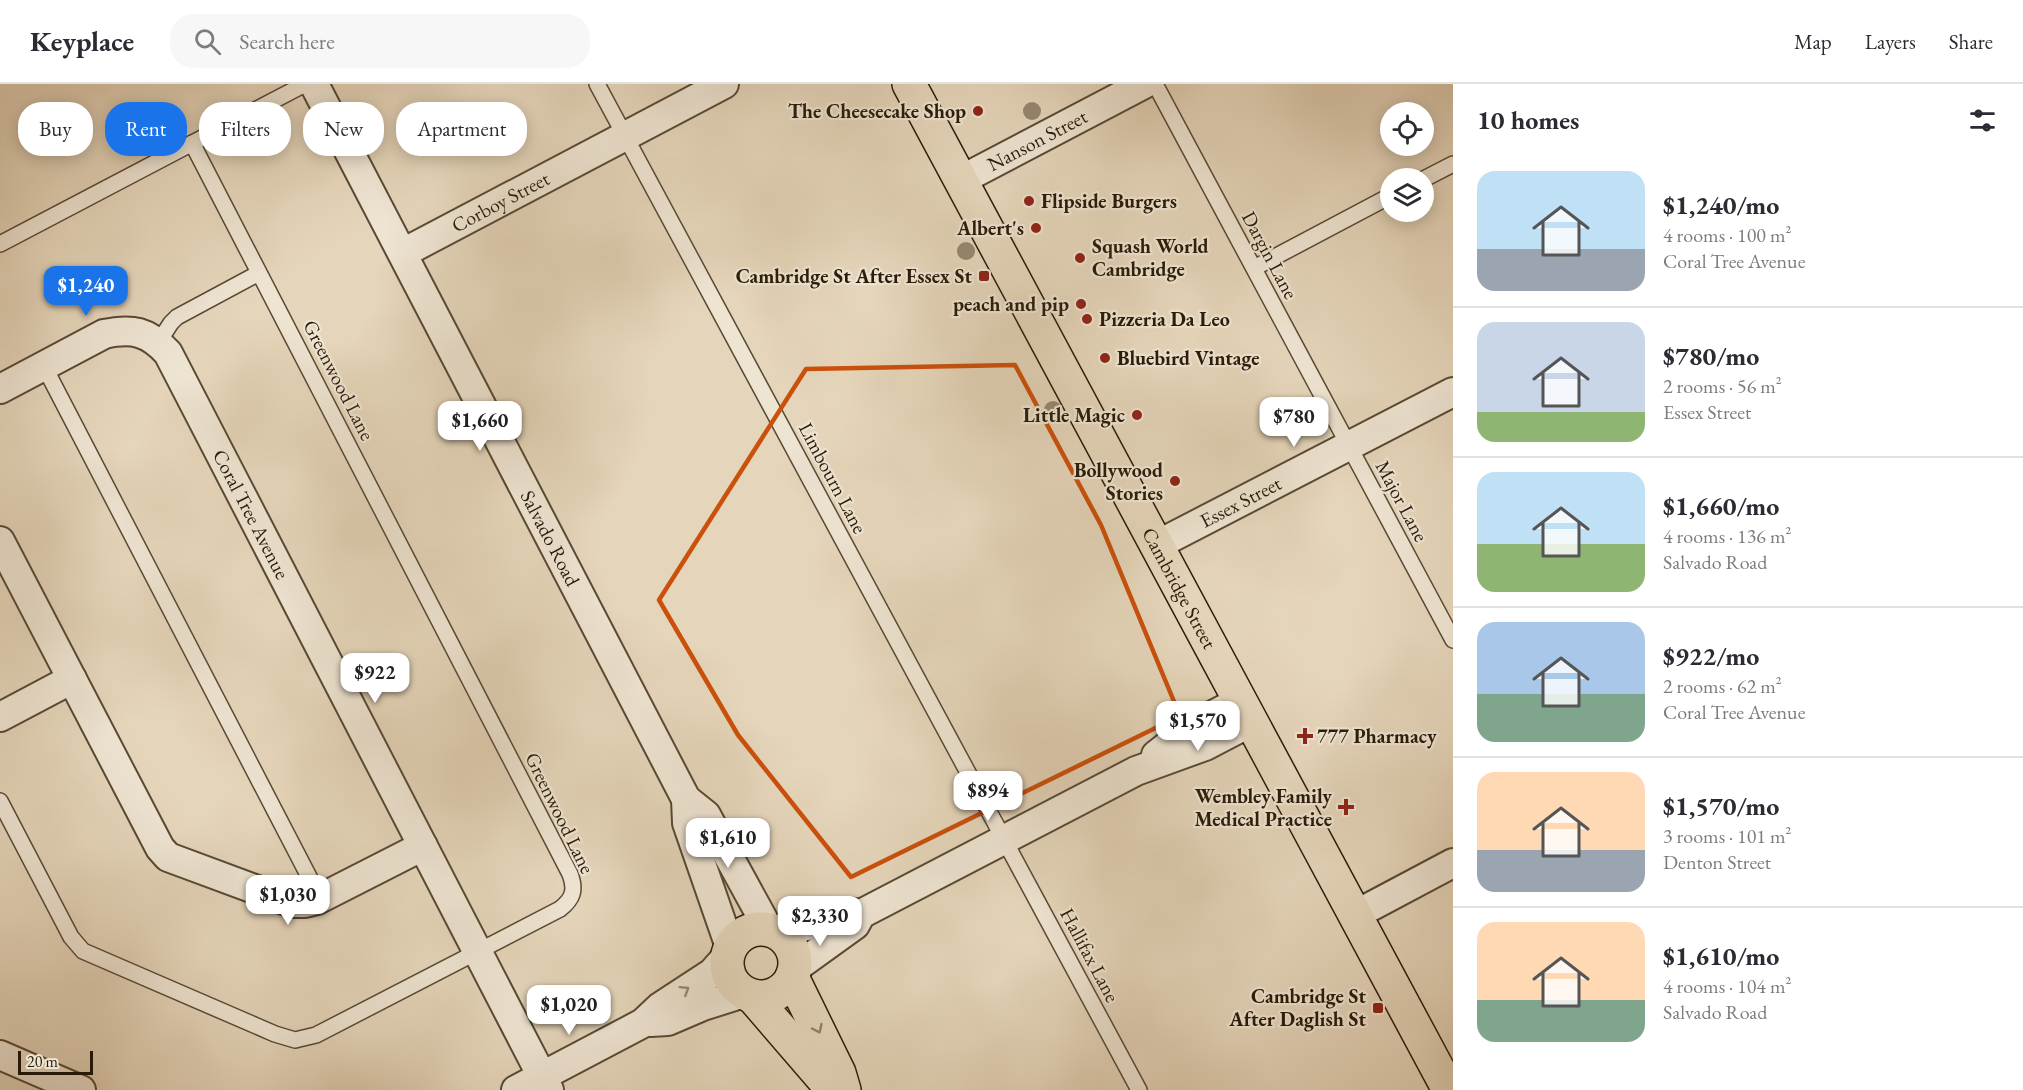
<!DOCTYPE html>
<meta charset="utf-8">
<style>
:root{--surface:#fff;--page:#f7f7f7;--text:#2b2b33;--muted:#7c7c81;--line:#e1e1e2;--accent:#1a73e8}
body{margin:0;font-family:"EB Garamond",serif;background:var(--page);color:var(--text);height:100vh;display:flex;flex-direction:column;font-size:22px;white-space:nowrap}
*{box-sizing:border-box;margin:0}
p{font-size:20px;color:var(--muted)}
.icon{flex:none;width:33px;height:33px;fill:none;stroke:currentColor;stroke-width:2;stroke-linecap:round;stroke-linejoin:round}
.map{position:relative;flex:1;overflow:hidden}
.panel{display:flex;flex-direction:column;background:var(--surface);width:570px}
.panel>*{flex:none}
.banner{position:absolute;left:18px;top:18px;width:570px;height:54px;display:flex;gap:12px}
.fabs{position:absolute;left:1380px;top:18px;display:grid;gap:12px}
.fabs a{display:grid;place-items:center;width:54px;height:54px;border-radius:50%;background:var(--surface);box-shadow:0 3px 15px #0003;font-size:30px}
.scale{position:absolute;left:18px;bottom:15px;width:75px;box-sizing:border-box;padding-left:6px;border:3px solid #291b08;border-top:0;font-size:16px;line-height:21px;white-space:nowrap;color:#291b08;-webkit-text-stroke:4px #eee4d2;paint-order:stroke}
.price{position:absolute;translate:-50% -51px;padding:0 14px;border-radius:12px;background:#fff;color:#222;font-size:20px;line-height:39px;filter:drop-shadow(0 2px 3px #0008)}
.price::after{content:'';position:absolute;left:50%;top:36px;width:18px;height:14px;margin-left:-9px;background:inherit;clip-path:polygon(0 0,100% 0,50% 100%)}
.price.current{background:var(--accent);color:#fff}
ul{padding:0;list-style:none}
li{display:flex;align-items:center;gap:18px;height:150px;padding:0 24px}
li+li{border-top:2px solid var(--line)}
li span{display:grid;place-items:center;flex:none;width:168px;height:120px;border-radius:18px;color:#555}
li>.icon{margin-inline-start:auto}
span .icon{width:72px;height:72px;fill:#fffc;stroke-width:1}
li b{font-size:26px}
h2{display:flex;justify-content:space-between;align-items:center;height:72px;padding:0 24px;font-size:26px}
.chip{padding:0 21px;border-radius:24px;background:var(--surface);box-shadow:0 3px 15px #0003;font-size:21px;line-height:54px}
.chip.current{background:var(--accent);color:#fff}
header{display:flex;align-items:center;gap:36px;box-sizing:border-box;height:84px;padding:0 30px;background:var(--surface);border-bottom:2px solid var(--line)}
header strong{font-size:28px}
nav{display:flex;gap:33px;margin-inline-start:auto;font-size:21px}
.search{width:420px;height:54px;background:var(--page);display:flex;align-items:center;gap:15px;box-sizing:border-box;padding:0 21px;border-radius:24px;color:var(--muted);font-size:22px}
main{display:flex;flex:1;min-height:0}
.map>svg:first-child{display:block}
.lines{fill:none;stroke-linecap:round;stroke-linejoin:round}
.service-casing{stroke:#584a34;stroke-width:18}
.minor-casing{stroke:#584a34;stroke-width:32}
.primary-casing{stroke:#291b08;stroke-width:36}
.service{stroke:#eee4d2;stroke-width:15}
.minor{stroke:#eee4d2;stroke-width:28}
.primary{stroke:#e5d5ba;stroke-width:33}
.tree{fill:#978870}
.oneway{stroke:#958a77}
.oneway2{stroke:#90816a}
.marked{fill:none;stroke:#cb500b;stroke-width:4.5;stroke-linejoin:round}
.poi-dot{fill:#8f2418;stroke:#eee4d2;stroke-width:2}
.labels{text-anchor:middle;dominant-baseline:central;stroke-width:4.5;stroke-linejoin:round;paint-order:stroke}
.poi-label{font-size:20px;font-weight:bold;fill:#291b08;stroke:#eee4d2;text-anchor:end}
.street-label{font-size:20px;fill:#291b08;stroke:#eee4d2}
</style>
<header>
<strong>Keyplace</strong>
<div class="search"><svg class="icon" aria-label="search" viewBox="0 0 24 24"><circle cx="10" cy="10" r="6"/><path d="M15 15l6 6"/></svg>Search here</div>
<nav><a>Map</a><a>Layers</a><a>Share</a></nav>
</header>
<main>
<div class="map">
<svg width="1453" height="1006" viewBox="0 0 1453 1006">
<rect width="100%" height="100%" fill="#e5d5ba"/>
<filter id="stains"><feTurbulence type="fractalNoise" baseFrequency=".00333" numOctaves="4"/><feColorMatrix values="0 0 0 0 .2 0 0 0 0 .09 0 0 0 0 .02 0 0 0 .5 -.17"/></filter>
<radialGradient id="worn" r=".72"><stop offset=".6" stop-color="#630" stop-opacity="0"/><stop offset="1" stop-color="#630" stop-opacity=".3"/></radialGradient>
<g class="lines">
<g class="service-casing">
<path id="service" d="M597,0L1139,1006
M1155,0L1453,556
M1424,95L1453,80
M0,160L305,0
M1254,184L1390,112
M158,259L171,239L177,233L259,189
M44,282L320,814
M0,717L71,853L83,867L275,950L295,956L316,951L560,825C573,815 576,806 570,790L192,59"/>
</g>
<g class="minor-casing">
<g id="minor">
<path id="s1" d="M314,0L686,715L706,731L769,846"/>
<path id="s2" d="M961,96L1144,0"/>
<path id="s3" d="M403,169L724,0"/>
<path id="s4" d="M0,305L104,250C132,244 148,247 168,269L549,1006"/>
<path d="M0,457L160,764L168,773L292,819H305L317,816L423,762"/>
<path id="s5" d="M1157,461L1453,308"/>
<path d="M0,633L72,595"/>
<path d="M1156,671L1194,641L1240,617"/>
<path d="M686,715L687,739L730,863"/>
<path d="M1355,831L1453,779"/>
<path d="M776,849L811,841L848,828L861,830"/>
<path d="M794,885L855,841L861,830L1136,687L1205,662L1251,638"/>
<path d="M651,938L668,937L703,922L744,909"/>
<path d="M0,971L81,1006"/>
<path d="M516,1006L643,939L660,923L712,889L727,872"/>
</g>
</g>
<g class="primary-casing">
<g id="primary">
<path id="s6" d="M909,0L1449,1006"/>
<circle cx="761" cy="879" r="34"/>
<path d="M792,893L839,989L844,1006"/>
<path d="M752,912L833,1006"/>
</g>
</g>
<use href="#service" class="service"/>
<use href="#minor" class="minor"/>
<use href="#primary" class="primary"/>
</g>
<g class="tree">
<circle cx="1032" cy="27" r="9"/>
<circle cx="966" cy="167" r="9"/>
<circle cx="1053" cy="326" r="9"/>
</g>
<defs><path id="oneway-chevron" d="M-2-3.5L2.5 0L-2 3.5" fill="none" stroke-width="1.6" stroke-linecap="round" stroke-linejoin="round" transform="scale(1.5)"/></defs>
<use class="oneway" href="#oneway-chevron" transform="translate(685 906) rotate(-32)"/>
<use class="oneway2" href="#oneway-chevron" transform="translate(818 945) rotate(65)"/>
<path class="marked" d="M1015,281L1101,441L1180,632L851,793L738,651L659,516L806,285Z"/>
<g class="poi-dot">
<circle cx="978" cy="27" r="6"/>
<circle cx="1029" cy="117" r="6"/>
<circle cx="1036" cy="144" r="6"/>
<circle cx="1080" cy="174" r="6"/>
<rect x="978" y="186" width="12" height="12" rx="3"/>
<circle cx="1081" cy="220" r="6"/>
<circle cx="1087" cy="235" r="6"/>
<circle cx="1105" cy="274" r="6"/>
<circle cx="1137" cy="331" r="6"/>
<circle cx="1175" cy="397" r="6"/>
<path d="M1302 643h6v6h6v6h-6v6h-6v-6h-6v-6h6z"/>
<path d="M1343 714h6v6h6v6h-6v6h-6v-6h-6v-6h6z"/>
<rect x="1372" y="918" width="12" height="12" rx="3"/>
</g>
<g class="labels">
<g class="poi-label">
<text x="966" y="27">The Cheesecake Shop</text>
<text x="1041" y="117" text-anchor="start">Flipside Burgers</text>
<text x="1024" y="144">Albert's</text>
<text x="1092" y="162" text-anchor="start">Squash World<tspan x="1092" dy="23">Cambridge</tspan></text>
<text x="972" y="192">Cambridge St After Essex St</text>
<text x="1069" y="220">peach and pip</text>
<text x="1099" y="235" text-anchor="start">Pizzeria Da Leo</text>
<text x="1117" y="274" text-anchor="start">Bluebird Vintage</text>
<text x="1125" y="331">Little Magic</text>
<text x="1163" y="386">Bollywood<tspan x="1163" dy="23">Stories</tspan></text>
<text x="1317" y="652" text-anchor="start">777 Pharmacy</text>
<text x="1332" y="712">Wembley Family<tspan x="1332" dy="23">Medical Practice</tspan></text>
<text x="1366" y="912">Cambridge St<tspan x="1366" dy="23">After Daglish St</tspan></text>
</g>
<g class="street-label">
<text stroke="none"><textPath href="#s2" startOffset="86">Nanson Street</textPath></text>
<text stroke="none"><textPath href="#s3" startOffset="110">Corboy Street</textPath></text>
<text transform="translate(1270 171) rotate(62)">Dargin Lane</text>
<text transform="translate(339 296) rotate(63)">Greenwood Lane</text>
<text transform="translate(833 394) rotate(62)">Limbourn Lane</text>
<text transform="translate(1402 417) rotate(62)">Major Lane</text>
<text stroke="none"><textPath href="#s5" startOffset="94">Essex Street</textPath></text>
<text stroke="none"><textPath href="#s4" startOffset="370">Coral Tree Avenue</textPath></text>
<text stroke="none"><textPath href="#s1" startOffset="512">Salvado Road</textPath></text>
<text stroke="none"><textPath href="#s6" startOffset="572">Cambridge Street</textPath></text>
<text transform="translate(560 729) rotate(64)">Greenwood Lane</text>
<text transform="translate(1090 871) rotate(62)">Hallifax Lane</text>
</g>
</g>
<rect width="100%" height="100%" filter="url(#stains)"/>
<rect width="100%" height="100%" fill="url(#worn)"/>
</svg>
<div class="fabs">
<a><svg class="icon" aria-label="locate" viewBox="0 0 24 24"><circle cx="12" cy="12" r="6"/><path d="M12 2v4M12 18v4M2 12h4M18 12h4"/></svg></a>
<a><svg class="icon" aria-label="layers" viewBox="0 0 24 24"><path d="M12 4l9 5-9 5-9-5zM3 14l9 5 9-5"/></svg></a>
</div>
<div class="scale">20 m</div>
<b class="price current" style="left:86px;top:233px">$1,240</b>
<b class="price" style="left:1294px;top:364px">$780</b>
<b class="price" style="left:480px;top:368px">$1,660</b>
<b class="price" style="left:375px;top:620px">$922</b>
<b class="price" style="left:1198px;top:668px">$1,570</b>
<b class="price" style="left:988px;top:738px">$894</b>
<b class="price" style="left:728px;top:785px">$1,610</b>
<b class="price" style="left:288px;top:842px">$1,030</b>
<b class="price" style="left:820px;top:863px">$2,330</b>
<b class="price" style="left:569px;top:952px">$1,020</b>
<div class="banner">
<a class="chip">Buy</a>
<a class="chip current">Rent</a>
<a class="chip">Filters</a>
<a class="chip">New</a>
<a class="chip">Apartment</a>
</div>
</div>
<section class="panel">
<h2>10 homes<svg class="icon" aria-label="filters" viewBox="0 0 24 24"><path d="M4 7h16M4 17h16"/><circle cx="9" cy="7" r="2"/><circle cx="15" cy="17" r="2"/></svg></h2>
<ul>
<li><span style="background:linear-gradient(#bfe0f5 65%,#9aa5b1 0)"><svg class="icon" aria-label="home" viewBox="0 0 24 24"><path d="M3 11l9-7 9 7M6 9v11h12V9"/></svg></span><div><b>$1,240/mo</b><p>4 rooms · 100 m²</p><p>Coral Tree Avenue</p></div></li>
<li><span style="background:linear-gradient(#c9d6e8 75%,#8fb573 0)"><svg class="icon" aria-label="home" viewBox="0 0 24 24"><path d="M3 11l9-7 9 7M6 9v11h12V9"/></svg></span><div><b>$780/mo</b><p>2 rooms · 56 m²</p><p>Essex Street</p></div></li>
<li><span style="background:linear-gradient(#bfe0f5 60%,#8fb573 0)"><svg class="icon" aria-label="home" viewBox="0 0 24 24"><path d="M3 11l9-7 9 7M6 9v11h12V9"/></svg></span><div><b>$1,660/mo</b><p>4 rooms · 136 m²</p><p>Salvado Road</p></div></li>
<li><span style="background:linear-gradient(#a9c7e8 60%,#7fa58c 0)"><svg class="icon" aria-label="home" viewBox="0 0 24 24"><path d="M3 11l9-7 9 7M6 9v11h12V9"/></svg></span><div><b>$922/mo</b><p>2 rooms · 62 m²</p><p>Coral Tree Avenue</p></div></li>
<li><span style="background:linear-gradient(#ffd9b3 65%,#9aa5b1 0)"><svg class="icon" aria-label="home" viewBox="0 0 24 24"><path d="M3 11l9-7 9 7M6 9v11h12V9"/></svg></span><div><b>$1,570/mo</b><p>3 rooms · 101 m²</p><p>Denton Street</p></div></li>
<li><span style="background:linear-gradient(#ffd9b3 65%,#7fa58c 0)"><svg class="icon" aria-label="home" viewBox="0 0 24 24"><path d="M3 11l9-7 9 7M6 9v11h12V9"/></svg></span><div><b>$1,610/mo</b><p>4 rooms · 104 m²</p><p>Salvado Road</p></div></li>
</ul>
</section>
</main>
